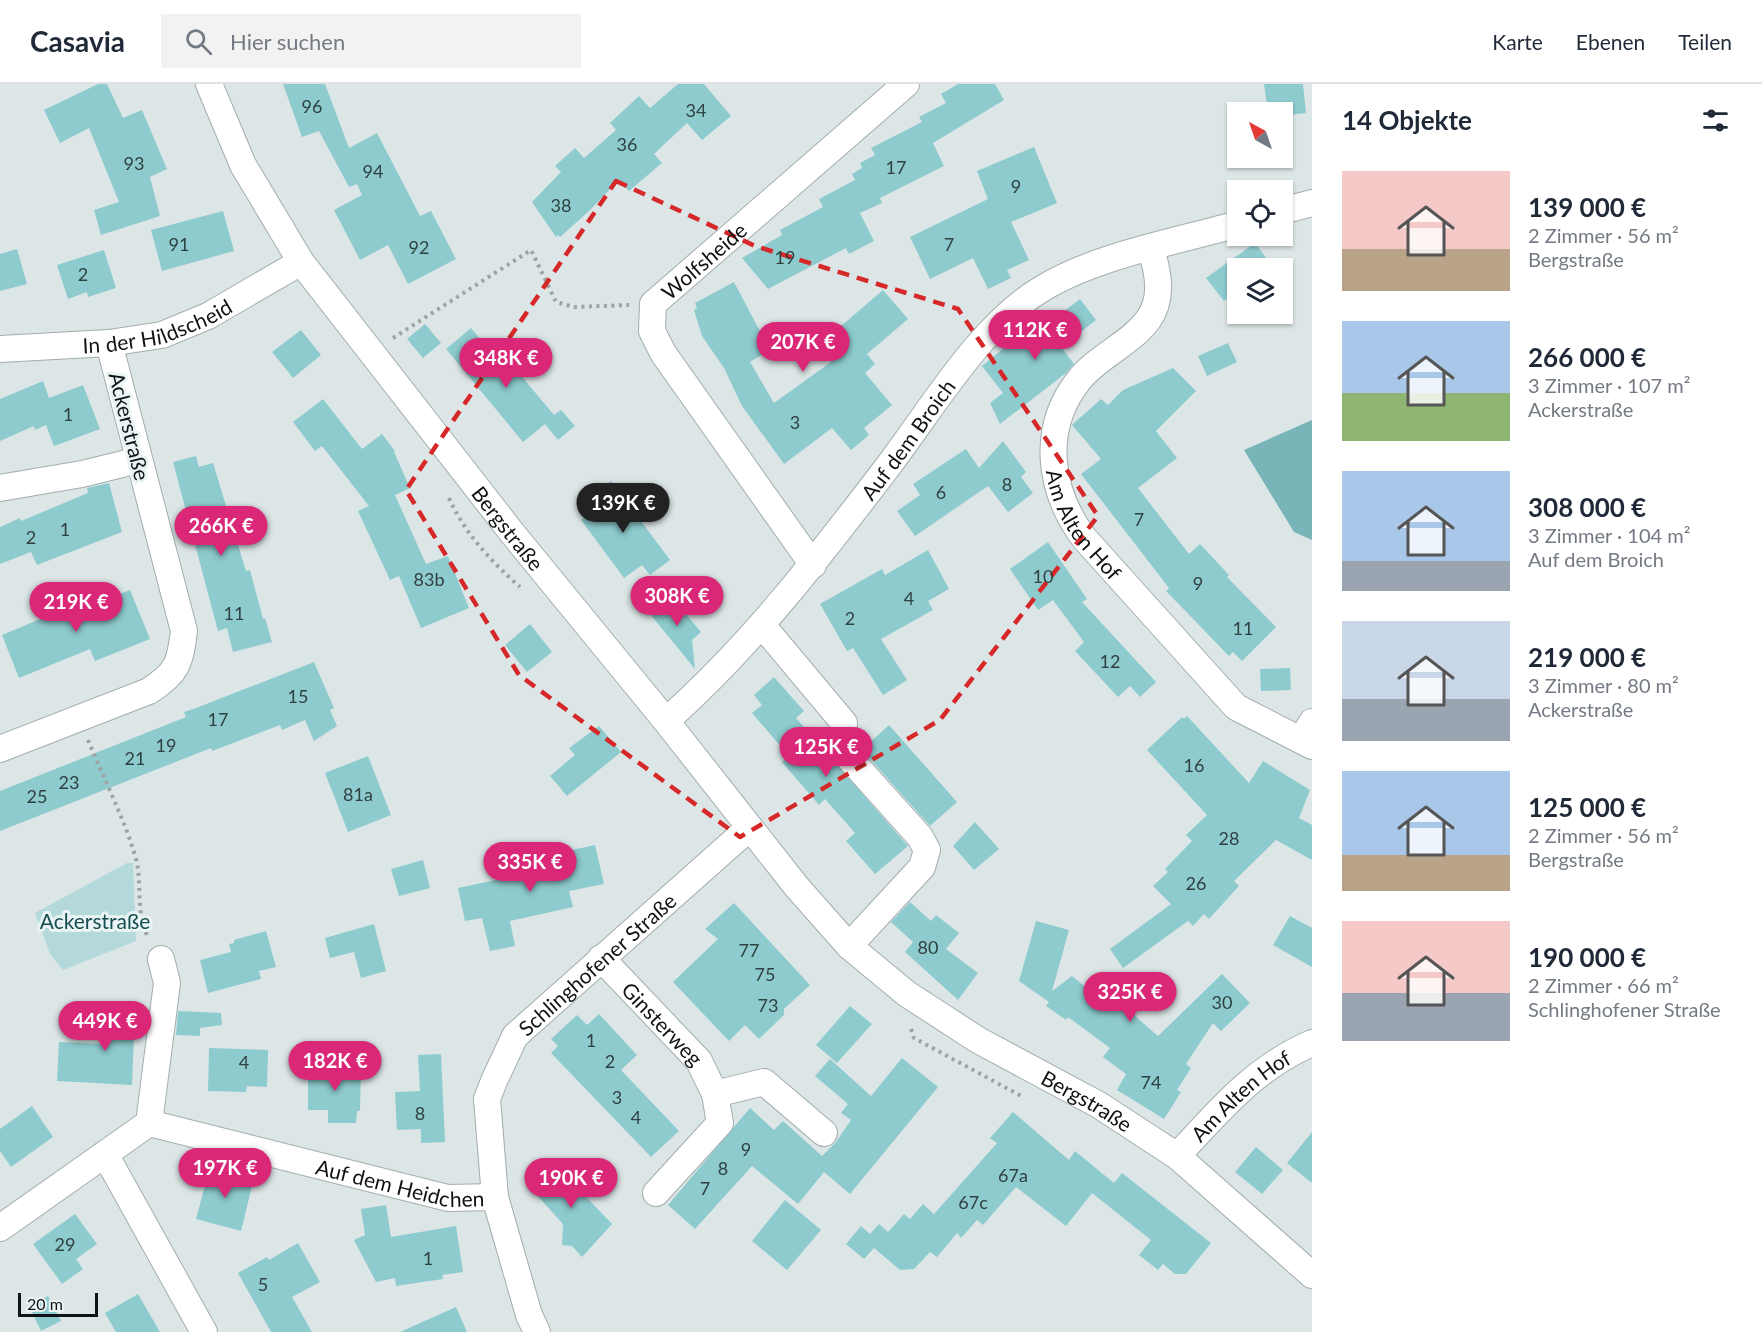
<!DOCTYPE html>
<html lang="de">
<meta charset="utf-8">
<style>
:root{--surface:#fff;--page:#f2f2f3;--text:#1f2937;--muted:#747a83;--line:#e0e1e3;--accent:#db2777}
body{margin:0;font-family:Lato,sans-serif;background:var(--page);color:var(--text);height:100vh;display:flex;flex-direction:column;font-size:22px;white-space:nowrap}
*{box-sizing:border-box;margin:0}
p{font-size:20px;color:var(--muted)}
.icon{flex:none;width:33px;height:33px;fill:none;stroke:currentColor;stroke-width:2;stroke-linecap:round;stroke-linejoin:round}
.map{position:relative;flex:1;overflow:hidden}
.panel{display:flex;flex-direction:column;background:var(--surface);width:450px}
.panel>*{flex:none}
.needle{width:39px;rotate:320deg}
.buttons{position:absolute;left:1227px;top:18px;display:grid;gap:12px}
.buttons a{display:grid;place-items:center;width:66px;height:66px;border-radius:0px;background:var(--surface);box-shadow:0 2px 4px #0004;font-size:30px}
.scale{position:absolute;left:18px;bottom:15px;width:80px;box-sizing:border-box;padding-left:6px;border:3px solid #101313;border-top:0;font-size:16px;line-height:21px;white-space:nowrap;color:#101313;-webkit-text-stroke:4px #eaf4f4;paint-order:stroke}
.price{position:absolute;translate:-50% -51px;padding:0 14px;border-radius:21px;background:var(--accent);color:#fff;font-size:20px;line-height:39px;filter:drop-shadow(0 2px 3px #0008)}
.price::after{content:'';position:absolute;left:50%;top:36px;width:18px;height:14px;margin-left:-9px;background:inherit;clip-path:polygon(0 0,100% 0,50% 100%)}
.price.active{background:#222;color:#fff}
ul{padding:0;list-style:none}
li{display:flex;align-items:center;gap:18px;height:150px;padding:0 30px}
li span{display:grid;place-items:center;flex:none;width:168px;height:120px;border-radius:0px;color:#555}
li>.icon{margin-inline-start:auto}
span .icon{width:72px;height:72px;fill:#fffc;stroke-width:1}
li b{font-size:26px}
h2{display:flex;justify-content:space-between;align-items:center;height:72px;padding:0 30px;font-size:26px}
header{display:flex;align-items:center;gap:36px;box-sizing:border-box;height:84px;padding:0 30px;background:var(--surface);border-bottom:2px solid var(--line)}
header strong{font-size:28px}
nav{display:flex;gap:33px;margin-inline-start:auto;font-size:21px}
.search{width:420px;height:54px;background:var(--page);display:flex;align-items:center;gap:15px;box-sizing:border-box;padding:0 21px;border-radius:0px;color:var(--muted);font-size:22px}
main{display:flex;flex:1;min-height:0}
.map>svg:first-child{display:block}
.green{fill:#b3d9db}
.forest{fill:#78b5b8}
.building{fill:#8ecbce}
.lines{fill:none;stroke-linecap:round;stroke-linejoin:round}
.minor-casing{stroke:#a3adad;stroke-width:28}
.path{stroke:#9ca3a3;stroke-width:4;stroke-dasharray:3 4.5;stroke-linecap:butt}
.minor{stroke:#fff;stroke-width:26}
.marked{fill:none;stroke:#d62828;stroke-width:4.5;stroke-dasharray:12 8;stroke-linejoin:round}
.labels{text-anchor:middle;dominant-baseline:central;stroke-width:6;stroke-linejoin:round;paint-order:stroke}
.number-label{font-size:18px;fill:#304142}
.street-label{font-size:21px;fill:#101313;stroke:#eaf4f4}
.park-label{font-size:21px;fill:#164d50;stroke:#eaf4f4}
</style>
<header>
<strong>Casavia</strong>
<div class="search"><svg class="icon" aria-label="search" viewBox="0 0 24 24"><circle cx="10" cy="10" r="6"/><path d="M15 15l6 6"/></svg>Hier suchen</div>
<nav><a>Karte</a><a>Ebenen</a><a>Teilen</a></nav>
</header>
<main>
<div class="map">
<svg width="1312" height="1248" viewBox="0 0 1312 1248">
<rect width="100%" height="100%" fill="#dde6e7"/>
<path class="green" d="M127,779H133L136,857L63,886L50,870L35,829Z"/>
<path class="forest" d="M1312,336V456L1294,448L1244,366Z"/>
<path class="building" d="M98,0H107L123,34L142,26L167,85L150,93L160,132L101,151L94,126L119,118L89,44L60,59L44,26Z
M283,0H325L349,64L377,49L420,132L431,127L456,175L408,200L388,161L360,176L334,126L362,111L357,100L349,103L319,47L302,53Z
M678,0H704L731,32L702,56L687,39L654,70L662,79L629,107L619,96L588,128L560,153L558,151L556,153L532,118L561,88L555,82L575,64L584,74L616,46L610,39L639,12L650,24Z
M958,0H995L1004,16L933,59L944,82L880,114L882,119L860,129L874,157L849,170L846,164L768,205L742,174L782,151L780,146L823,123L819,115L855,96L852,90L862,84L860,79L875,71L871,64L922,38L919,33L946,19L941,10Z
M1264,0H1303L1306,29L1282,32V28H1268Z
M1034,63L1057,119L1011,138L1029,176L1007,186L1011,194L988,205L973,174L930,195L910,153L988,115L977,87Z
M223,127L234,167L162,187L151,146Z
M1255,159L1274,184H1238V207L1224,217L1206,194Z
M17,165L27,200L0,207V170Z
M104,166L116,204L88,213L87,208L68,215L57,181Z
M734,198L770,266L750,278L774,319L831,278L818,262L883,206L908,235L867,270L875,280L865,289L892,321L864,344L869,351L851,366L832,344L784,380L742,322L724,284L702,252L694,226L697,224L695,219Z
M1080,215L1096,236L1061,263L1074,280L1066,289L1000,340L990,319L1003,309L982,282L1010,259L1015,265Z
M425,240L441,259L423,274L407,255Z
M471,244L492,269L498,264L554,331L561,326L575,342L558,356L545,340L523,358L446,265Z
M301,246L321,271L293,294L272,268Z
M1228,259L1237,278L1207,292L1198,272Z
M1173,284L1196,307L1156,347L1177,374L1138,404L1189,470L1200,460L1229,491L1227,493L1276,543L1242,577L1233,568L1229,572L1166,507L1169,504L1081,390L1101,375L1072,341L1101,315L1108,321L1123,306Z
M43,297L49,314L83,301L100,345L54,362L46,341L35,346L34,342L0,357V315Z
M323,315L362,365L382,350L395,367L394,368L410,404L395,411L426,480L448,472L469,524L421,544L399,492L390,496L358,427L369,422L322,362L315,367L293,338Z
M1003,357L1026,388L1021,393L1033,409L1008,428L988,402L915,452L897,427L920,411L913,400L966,365L979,384Z
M196,372L199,383L213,379L246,487L250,486L263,535L265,534L272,558L233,568L227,544L218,547L173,378Z
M611,397L670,476L650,491L642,481L624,494L581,436L598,422L591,412Z
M109,399L122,448L37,481L31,468L0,480V443L20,434L21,437L88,409L87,404Z
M1048,458L1087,515L1082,518L1156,598L1140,613L1130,602L1118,613L1075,567L1084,558L1053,516L1038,526L1010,485Z
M928,466L949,505L928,517L933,526L881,555L907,596L883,611L853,564L847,567L820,520L882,485L885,491Z
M130,506L150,555L95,577L90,565L19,594L2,551L50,531L46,521L69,511L75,527Z
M671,512L701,548L692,556L695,585L650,530Z
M530,540L552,568L527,588L505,561Z
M314,578L334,624L330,626L337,642L314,657L305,636L282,646L280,641L212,667L211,664L0,747V707L186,633L184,628L196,624Z
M1290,584L1291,606L1261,607L1260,585Z
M774,593L804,627L796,634L908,762L875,790L846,757L855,749L825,715L819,721L782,678L789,672L752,629L762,621L754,611Z
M1187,632L1249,699L1263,677L1310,706L1299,734L1312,741V776L1276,756L1234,797L1239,802L1209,835L1204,830L1193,842L1188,837L1123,884L1110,865L1171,820L1153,802L1168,788L1165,785L1192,757L1186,751L1207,731L1147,666L1182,633L1184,635Z
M889,641L957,718L930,742L862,666Z
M599,642L621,668L567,712L550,692L575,671L569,664Z
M368,672L391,731L348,748L325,689Z
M975,738L999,765L974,786L953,762Z
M595,761L604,800L569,807L573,823L510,837L515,862L490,867L482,834L465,837L458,804L529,789L526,776Z
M423,776L430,804L399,812L391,785Z
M910,818L931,837L936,831L959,849L946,865L978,889L958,916L905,868L913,858L891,838Z
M734,819L810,901L784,925V931L759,955L745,941L729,957L673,898L718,855L705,845Z
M1290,832L1312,844V883L1273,861Z
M1036,837L1069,846L1052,907L1072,892L1088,905L1095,896L1134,924L1135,932L1158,952L1222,890L1250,919L1221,947L1213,939L1186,980L1191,984L1177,1006L1181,1008L1164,1035L1117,1006L1126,990L1103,973L1110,964L1068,933L1066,936L1046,922L1049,918L1019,897Z
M374,840L386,887L361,894L354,868L330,874L325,854Z
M266,847L276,883L259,887L261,895L208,909L200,876L231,868L229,860L234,859V856Z
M850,922L872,940L837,979L816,961Z
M144,924L148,926L145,951L134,952L132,1001L57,997L59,958L103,960V954H111L107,928Z
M178,927L221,929L222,941L200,944V952L176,951Z
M599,930L637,971L621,986L679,1047L651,1073L551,969L558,962L551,955L577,931L587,941Z
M209,964L268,966L267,1003L247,1002L246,1008L208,1007Z
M441,970L445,1058L421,1059V1045L397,1046L395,1008L420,1007L418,971Z
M902,974L938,1003L850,1110L824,1088L798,1120L752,1082L695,1145L668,1121L750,1024L774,1046L783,1037L822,1072L836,1058L851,1036L841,1029L848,1020L815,992L830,975L871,1012Z
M308,982L361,984L360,1027H357L356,1039H328V1026H308Z
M32,1022L53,1053L11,1083L0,1067V1045Z
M1013,1028L1069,1076L1075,1067L1114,1099L1122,1089L1211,1159L1186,1190H1175L1163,1180L1158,1186L1139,1171L1151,1156L1092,1109L1066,1142L1016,1103L983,1141L977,1136L961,1154L957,1149L937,1173L930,1168L914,1185L900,1186L874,1164L864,1175L846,1160L861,1142L870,1150L879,1140L888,1148L904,1130L910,1135L923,1120L934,1130L997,1059L990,1054Z
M1312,1048V1099L1287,1079Z
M1256,1063L1283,1086L1262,1110L1235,1088Z
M551,1076L612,1140L582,1173L572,1162L562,1161L563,1140L534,1108L541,1102L533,1093Z
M210,1083L254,1094L241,1147L196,1135Z
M785,1116L821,1146L787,1186L752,1157Z
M386,1121L391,1153L456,1142L463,1188L442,1191L443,1195L396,1202L395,1194L376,1198L354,1156L365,1151L361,1125Z
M75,1130L97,1160L76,1175L83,1185L62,1200L33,1160Z
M298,1159L320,1198L292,1213L312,1248H271L238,1189L267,1173L269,1176Z
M138,1210L160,1248H116L105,1229Z
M48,1212L61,1237L41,1247L29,1222Z
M456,1223L467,1248H400Z"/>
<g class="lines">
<g class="minor-casing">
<g id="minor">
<path id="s1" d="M209,0L243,81L301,178L513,450L666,637L796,802L849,862L907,910L978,956L1099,1021L1177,1072L1312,1191"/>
<path d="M1282,127L1312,119"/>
<path id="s2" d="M1151,165C1158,188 1164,214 1148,236C1130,260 1097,273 1079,296C1040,345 1049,407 1084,454L1236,623L1312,662"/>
<path id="s3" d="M0,265L109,259L162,251L208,232L301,178"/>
<path d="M0,404L82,390L139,376"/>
<path id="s4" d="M813,481L663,269L652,247L653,220L906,0"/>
<path d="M762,541L844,639L842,666L920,753L927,766L922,783L849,862"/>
<path id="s5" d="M666,637C753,560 822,469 892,377C934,321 980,243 1040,206C1094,172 1175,158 1238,140"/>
<path d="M1301,656L1312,638"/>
<path d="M0,665L149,607C177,589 180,580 184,547L109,259"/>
<path id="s6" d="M601,874L699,977L715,1010L720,1039L656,1109"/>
<path d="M715,1010L764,998L824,1049"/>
<path d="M149,1039L167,899L161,875"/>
<path d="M105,1070L204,1248"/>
<path id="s7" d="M1177,1072C1219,1027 1254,984 1312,959"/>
<path id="s8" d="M0,1144L149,1039L448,1114L495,1113"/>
<path id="s9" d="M537,1248L529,1231L495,1113L487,1015L494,997L515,952L749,744"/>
</g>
</g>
<path class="path" d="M393,254L531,166L556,218L574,223L629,221
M449,414C465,450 491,477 520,503
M88,656C103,693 122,730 134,768C144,797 134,826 148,853
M911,945L914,954L1023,1013"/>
<use href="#minor" class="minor"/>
</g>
<path class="marked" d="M616,97L755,162L958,225L1098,432L940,636L740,753L519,591L406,406Z"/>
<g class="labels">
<g class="number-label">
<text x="312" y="22">96</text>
<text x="696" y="26">34</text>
<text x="627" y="60">36</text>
<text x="134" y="79">93</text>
<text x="896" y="83">17</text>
<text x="373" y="87">94</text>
<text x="1016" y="102">9</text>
<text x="561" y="121">38</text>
<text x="179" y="160">91</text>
<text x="949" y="160">7</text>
<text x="419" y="163">92</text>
<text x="785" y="173">19</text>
<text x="83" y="190">2</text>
<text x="68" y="330">1</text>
<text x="795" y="338">3</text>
<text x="1007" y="400">8</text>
<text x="941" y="408">6</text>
<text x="1139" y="435">7</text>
<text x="65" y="445">1</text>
<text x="31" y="453">2</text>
<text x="1043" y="492">10</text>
<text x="429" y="495">83b</text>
<text x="1198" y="499">9</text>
<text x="909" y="514">4</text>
<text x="234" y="529">11</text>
<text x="850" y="534">2</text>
<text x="1243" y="544">11</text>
<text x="1110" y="577">12</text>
<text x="298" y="612">15</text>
<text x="218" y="635">17</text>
<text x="166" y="661">19</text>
<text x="135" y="674">21</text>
<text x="1194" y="681">16</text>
<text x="69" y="698">23</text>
<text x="358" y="710">81a</text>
<text x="37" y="712">25</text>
<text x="1229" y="754">28</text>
<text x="1196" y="799">26</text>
<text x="928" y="863">80</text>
<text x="749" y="866">77</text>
<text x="765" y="890">75</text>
<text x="1222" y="918">30</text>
<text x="768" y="921">73</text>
<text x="591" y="956">1</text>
<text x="610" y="977">2</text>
<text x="244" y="978">4</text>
<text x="1151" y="998">74</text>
<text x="617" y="1013">3</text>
<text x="420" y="1029">8</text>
<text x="636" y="1033">4</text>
<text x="746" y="1065">9</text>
<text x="723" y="1084">8</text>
<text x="1013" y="1091">67a</text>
<text x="705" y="1104">7</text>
<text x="973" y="1118">67c</text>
<text x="65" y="1160">29</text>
<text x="428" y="1174">1</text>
<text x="263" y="1200">5</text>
</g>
<g class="street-label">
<text stroke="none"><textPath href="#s4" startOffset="378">Wolfsheide</textPath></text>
<text stroke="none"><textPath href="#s3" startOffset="160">In der Hildscheid</textPath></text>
<text transform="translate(130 342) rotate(76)">Ackerstraße</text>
<text stroke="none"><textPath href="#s5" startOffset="372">Auf dem Broich</textPath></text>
<text stroke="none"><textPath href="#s2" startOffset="324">Am Alten Hof</textPath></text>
<text stroke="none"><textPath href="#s1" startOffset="538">Bergstraße</textPath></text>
<text stroke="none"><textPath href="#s9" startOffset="418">Schlinghofener Straße</textPath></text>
<text stroke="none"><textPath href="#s6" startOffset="90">Ginsterweg</textPath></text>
<text stroke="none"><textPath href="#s7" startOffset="88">Am Alten Hof</textPath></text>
<text stroke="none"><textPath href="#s1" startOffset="1362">Bergstraße</textPath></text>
<text stroke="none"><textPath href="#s8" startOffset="441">Auf dem Heidchen</textPath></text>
</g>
<g class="park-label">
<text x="95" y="836">Ackerstraße</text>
</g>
</g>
</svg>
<div class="buttons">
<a><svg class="needle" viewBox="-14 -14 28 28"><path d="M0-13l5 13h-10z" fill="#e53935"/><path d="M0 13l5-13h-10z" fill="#747a83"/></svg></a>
<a><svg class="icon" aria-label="locate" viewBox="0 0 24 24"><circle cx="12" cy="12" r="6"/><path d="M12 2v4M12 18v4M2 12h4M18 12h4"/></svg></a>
<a><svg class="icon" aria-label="layers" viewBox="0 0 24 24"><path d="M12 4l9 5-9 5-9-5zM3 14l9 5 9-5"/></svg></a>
</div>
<div class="scale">20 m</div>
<b class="price" style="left:1035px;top:277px">112K €</b>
<b class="price" style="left:803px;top:289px">207K €</b>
<b class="price" style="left:506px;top:305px">348K €</b>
<b class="price active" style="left:623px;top:450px">139K €</b>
<b class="price" style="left:221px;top:473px">266K €</b>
<b class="price" style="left:677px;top:543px">308K €</b>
<b class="price" style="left:76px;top:549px">219K €</b>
<b class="price" style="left:826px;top:694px">125K €</b>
<b class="price" style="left:530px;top:809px">335K €</b>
<b class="price" style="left:1130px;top:939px">325K €</b>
<b class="price" style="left:105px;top:968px">449K €</b>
<b class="price" style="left:335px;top:1008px">182K €</b>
<b class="price" style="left:225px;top:1115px">197K €</b>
<b class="price" style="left:571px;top:1125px">190K €</b>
</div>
<section class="panel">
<h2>14 Objekte<svg class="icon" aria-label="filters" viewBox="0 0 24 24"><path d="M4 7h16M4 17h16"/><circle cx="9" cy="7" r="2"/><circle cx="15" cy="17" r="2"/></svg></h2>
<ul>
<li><span style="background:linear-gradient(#f6c9c9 65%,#b9a48a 0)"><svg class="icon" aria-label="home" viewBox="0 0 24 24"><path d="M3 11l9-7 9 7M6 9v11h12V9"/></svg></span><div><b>139 000 €</b><p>2 Zimmer · 56 m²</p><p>Bergstraße</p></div></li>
<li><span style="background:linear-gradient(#a9c7e8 60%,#8fb573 0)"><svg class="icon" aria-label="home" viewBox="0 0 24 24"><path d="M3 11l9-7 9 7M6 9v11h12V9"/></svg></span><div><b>266 000 €</b><p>3 Zimmer · 107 m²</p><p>Ackerstraße</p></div></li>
<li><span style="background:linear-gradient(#a9c7e8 75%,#9aa5b1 0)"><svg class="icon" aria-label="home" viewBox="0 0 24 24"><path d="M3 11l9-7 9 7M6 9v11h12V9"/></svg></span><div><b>308 000 €</b><p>3 Zimmer · 104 m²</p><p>Auf dem Broich</p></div></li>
<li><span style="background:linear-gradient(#c9d6e8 65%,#9aa5b1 0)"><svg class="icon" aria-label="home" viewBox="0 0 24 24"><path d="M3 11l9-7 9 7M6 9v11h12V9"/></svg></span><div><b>219 000 €</b><p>3 Zimmer · 80 m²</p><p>Ackerstraße</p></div></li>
<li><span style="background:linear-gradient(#a9c7e8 70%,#b9a48a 0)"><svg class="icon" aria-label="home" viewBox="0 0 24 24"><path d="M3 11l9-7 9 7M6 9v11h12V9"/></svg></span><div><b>125 000 €</b><p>2 Zimmer · 56 m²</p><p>Bergstraße</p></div></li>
<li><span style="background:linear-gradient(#f6c9c9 60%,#9aa5b1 0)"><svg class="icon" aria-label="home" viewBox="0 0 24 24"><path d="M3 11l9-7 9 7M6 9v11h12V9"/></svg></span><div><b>190 000 €</b><p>2 Zimmer · 66 m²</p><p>Schlinghofener Straße</p></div></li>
</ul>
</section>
</main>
